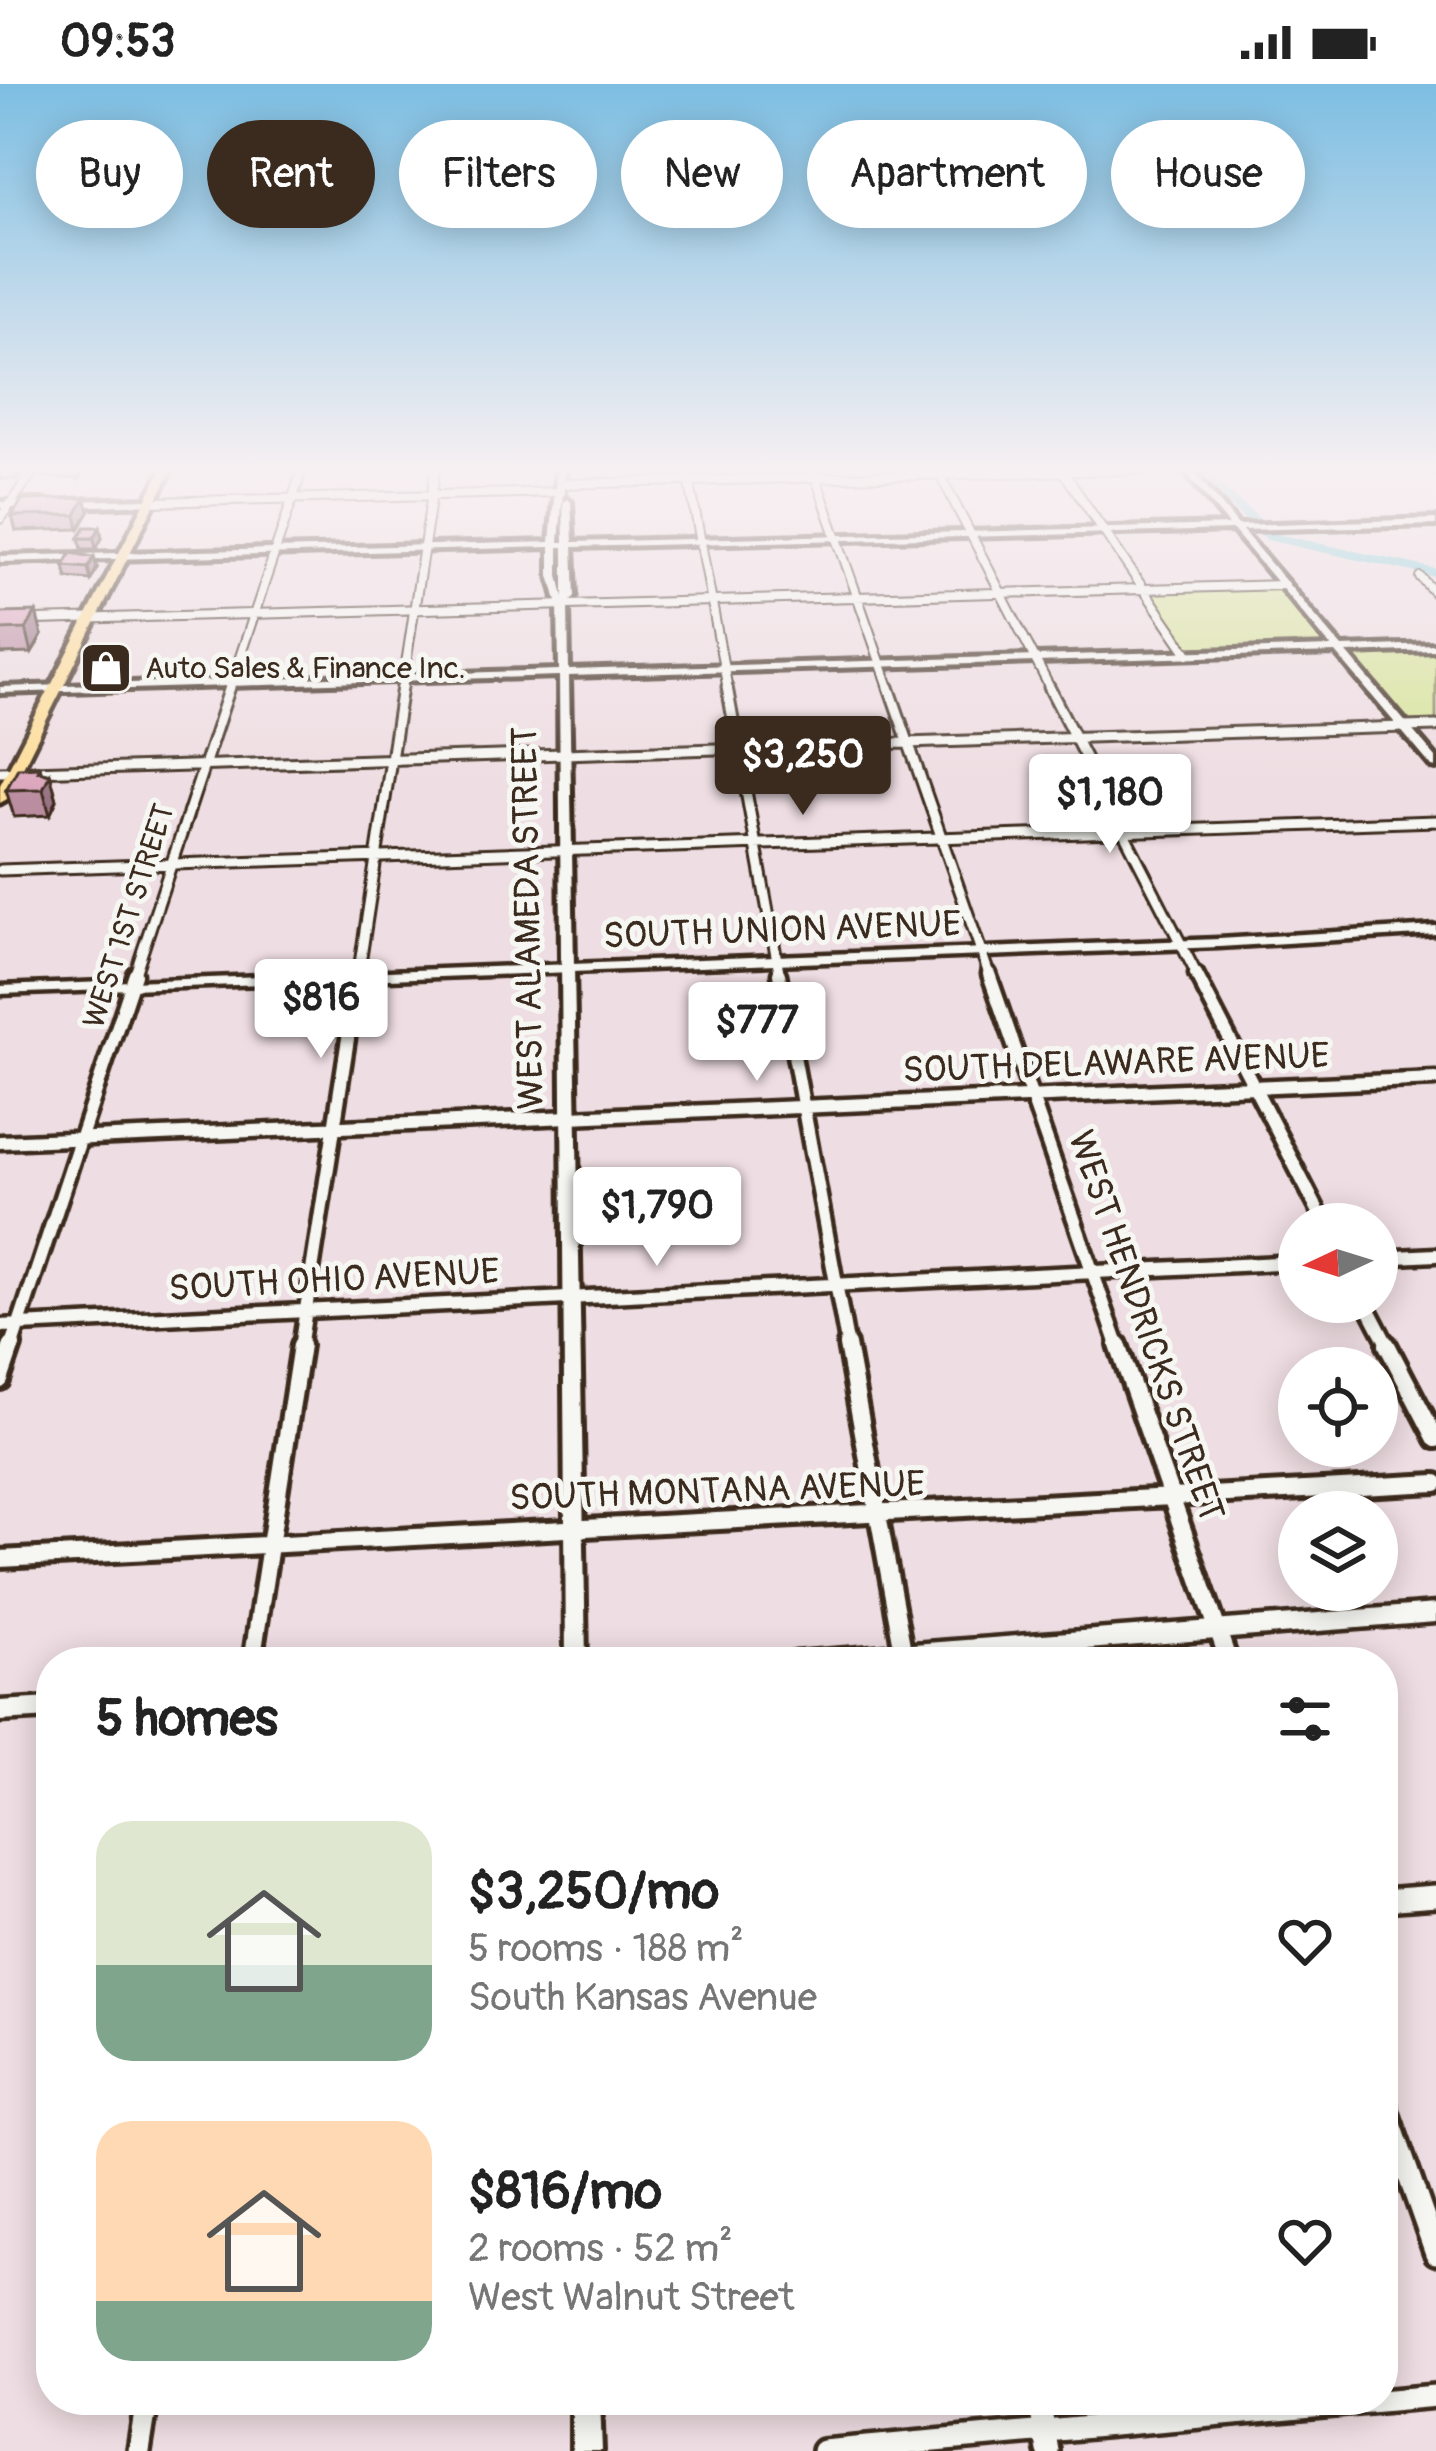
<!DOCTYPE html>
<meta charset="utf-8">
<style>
:root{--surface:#fff;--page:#f6f6f6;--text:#222;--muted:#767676;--accent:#3b2a1e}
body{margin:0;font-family:Pangolin,sans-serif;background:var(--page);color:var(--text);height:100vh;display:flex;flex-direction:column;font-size:45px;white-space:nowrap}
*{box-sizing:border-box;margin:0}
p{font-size:39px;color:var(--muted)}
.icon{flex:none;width:66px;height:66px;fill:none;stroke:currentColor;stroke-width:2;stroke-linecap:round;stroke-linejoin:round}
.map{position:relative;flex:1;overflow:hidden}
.details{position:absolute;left:36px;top:1563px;width:1362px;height:768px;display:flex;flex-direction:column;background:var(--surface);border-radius:48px;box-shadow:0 6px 30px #0003}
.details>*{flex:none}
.top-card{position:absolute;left:36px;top:36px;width:1365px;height:108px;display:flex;gap:24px}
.needle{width:78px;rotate:266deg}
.fabs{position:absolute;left:1278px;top:1119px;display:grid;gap:24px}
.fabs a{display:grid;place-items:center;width:120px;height:120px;border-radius:50%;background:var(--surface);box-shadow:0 6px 30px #0003;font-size:60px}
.price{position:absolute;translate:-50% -102px;padding:0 27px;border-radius:12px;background:#fff;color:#222;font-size:39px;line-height:78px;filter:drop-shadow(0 3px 6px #0008)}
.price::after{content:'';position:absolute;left:50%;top:72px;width:36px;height:27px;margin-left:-18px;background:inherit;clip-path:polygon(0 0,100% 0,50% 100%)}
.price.active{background:var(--accent);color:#fff}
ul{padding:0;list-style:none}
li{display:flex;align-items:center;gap:36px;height:300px;padding:0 60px}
li span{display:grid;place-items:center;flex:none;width:336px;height:240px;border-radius:36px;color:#555}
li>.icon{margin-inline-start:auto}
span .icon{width:144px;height:144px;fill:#fffc;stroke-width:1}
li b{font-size:51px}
h2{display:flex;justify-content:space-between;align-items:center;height:144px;padding:0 60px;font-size:51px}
.chip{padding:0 42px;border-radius:54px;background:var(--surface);box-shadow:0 6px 30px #0003;font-size:42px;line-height:108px}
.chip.active{background:var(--accent);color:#fff}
.status{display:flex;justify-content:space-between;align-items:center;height:84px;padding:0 60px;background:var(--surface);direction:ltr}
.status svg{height:33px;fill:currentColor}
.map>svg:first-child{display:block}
.green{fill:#d6e497;stroke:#88875a;stroke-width:3}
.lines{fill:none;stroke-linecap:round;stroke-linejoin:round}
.river{fill:#7dcdd8;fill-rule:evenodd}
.minor-far4-casing{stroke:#3b2a1e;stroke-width:12}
.minor-far3-casing{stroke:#3b2a1e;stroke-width:15}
.minor-far2-casing{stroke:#3b2a1e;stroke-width:21}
.minor-far1-casing{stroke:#3b2a1e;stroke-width:26}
.minor-casing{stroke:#3b2a1e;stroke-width:30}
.tertiary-casing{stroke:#3b2a1e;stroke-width:10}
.secondary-casing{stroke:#3b2a1e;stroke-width:9}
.primary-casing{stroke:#3b2a1e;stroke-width:9}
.minor-far4{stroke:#f6f6f2;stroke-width:8}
.minor-far3{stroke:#f6f6f2;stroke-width:9}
.minor-far2{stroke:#f6f6f2;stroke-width:12}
.minor-far1{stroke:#f6f6f2;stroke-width:16}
.minor{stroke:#f6f6f2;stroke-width:21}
.tertiary{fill:#f6f6f2;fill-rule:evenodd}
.secondary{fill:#f6f6f2;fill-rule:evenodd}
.primary{fill:#fedd96;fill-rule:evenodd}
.wall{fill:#bb8da1;stroke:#3b2a1e;stroke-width:3}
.shaded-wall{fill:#997383;stroke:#3b2a1e;stroke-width:3}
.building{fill:#daa4bb;stroke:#3b2a1e;stroke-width:3}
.labels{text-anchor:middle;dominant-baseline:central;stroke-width:10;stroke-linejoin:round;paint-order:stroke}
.far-poi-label{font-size:30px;fill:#3b2a1e;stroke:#f6f6f2;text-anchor:start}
.far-street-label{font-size:30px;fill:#3b2a1e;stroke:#f6f6f2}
.street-label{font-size:36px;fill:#3b2a1e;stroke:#f6f6f2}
</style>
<div class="status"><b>09:53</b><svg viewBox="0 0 49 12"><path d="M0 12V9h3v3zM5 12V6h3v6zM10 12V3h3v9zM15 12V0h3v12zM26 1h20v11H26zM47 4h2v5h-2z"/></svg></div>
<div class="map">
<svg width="1436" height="2367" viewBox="0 0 1436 2367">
<rect width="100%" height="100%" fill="#eedde2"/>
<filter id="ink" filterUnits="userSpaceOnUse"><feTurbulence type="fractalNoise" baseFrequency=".00833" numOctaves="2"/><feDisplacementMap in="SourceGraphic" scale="24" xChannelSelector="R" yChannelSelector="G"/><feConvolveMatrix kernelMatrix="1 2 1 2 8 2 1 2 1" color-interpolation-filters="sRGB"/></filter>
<g filter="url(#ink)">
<path class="green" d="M1284,501L1339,566L1188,570L1143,505Z
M1436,565V639L1408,643L1344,568Z"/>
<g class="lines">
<path class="river" d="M1202,384L1277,450L1436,485V493L1267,456L1197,391Z"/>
<g class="minor-far4-casing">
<path id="minor-far4" d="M687,383L728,606
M812,383L890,606
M936,383L1051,606
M1060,383L1188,570
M561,400L1247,383
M150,418L561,408
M0,435L36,383
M1420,493L1436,510
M0,537L1284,501
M229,606L303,383
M402,606L436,383"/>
</g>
<g class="minor-far3-casing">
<path id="minor-far3" d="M727,603L780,893
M889,603L990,893
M1049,603L1198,893
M0,688L1436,642
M0,786L1436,737
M134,893L230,603
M358,893L402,603"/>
</g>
<g class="minor-far2-casing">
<path id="minor-far2" d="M779,890L848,1264
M989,890L1119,1264
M1196,890L1325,1140
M0,1058L1436,995
M1377,1174L1436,1171
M1365,1218L1389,1264
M0,1242L1299,1178
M11,1264L135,890
M300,1264L358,890"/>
</g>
<g class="minor-far1-casing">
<path id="minor-far1" d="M847,1261L905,1578
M1118,1261L1229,1578
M1387,1261L1436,1355
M0,1296L12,1261
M0,1475L1436,1399
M252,1578L301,1261"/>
</g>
<g class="minor-casing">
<path id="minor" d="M1383,1816L1436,1812
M1383,2018L1436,2169
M1039,2316L1048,2367
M139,2367L147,2316
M823,2367L1436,2312"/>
</g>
<g class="tertiary-casing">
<path id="tertiary" d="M557,383H565L559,458H564L563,418L567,415L571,418L573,458L1229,441L1181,383H1190L1238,441L1436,435V441L1242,446L1342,563L1436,560V566L1347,569L1436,674V684L1432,683L1336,569L569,592L586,1578H566L559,592L0,609V603L559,586L558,521L550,491V463L0,478V472L550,458ZM1233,446L1331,563L569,586L568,521L575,512L573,463ZM559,463H564V513L559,491Z
M1429,383H1436V388Z
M150,415L153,420L67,423L63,420L67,417Z
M0,418L42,417L46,420L42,423L0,424Z
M572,2316H600L602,2367H572Z"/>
</g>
<g class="secondary-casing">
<path id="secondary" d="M1436,842V850L1219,863L0,910V902L1219,855Z
M1436,1520V1538L918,1578H784L787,1571L795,1569Z
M51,1614V1634L0,1637V1617Z"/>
</g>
<g class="primary-casing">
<path id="primary" d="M163,383H173L7,715L0,719V701Z"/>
</g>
<use href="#minor-far4" class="minor-far4"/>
<use href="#minor-far3" class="minor-far3"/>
<use href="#minor-far2" class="minor-far2"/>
<use href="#minor-far1" class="minor-far1"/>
<use href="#minor" class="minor"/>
<use href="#tertiary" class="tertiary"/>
<use href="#secondary" class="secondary"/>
<use href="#primary" class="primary"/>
</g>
<path class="wall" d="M0,383H24L16,395H0Z
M41,383H86L79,395L44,393Z
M85,414L89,428L79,445L16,447L12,432Z
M79,454H102L96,465H82Z
M64,482L97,484L91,496L67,494Z
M0,529L42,551L32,569L0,570Z
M40,683L41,688L50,690L57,716L50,731L14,733L6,706Z"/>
<path class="shaded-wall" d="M13,383H24L16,395Z
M77,383H86L79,395Z
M85,414L89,428L79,445L76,431Z
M100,443L102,454L96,465L94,454Z
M94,473L97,484L91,496L88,484Z
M36,528L42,551L32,569L26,545Z
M40,683L45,700L50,690L57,716L50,731L38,687Z"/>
<path class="building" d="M85,414L76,431L12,432L22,416Z
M85,443H100L94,454H79Z
M71,469L94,473L88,484L64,482Z
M36,528L26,545L0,546V529Z
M40,683L38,687L50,690L43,705L6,706L18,684Z"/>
</g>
<linearGradient id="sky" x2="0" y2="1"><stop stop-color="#7dbee2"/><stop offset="0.54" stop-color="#f7f0f2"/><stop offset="1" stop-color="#f7f0f2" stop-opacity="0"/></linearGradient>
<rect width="1436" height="715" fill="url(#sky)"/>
<defs>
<g id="shop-square" transform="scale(2.7)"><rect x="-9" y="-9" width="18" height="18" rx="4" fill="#3b2a1e" stroke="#f6f6f2"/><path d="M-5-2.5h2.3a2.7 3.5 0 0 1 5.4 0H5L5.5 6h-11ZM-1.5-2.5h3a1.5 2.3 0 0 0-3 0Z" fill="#fff"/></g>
</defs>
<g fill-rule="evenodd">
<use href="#shop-square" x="106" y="584"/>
</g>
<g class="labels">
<g class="far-poi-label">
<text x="145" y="584">Auto Sales &amp; Finance Inc.</text>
</g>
<g class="far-street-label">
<text transform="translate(129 832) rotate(-72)">WEST 1ST STREET</text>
</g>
<g class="street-label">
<text transform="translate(528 834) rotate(-91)">WEST ALAMEDA STREET</text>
<text transform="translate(782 846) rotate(-2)">SOUTH UNION AVENUE</text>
<text transform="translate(1116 979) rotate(-2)">SOUTH DELAWARE AVENUE</text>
<text transform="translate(334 1196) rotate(-3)">SOUTH OHIO AVENUE</text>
<text transform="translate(1146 1242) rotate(71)">WEST HENDRICKS STREET</text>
<text transform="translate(717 1407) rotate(-2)">SOUTH MONTANA AVENUE</text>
</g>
</g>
</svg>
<div class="fabs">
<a><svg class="needle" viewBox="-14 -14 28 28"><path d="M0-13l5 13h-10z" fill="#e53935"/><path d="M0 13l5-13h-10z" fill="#767676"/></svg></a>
<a><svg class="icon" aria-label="locate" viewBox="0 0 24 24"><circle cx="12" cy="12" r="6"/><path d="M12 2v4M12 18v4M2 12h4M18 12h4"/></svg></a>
<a><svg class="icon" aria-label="layers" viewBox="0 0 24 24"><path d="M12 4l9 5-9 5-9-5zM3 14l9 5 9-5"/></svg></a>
</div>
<b class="price active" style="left:803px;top:734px">$3,250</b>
<b class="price" style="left:1110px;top:772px">$1,180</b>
<b class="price" style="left:321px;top:977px">$816</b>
<b class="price" style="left:757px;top:1000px">$777</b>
<b class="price" style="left:657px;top:1185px">$1,790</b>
<div class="top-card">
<a class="chip">Buy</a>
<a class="chip active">Rent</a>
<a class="chip">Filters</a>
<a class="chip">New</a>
<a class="chip">Apartment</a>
<a class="chip">House</a>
</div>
<section class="details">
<h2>5 homes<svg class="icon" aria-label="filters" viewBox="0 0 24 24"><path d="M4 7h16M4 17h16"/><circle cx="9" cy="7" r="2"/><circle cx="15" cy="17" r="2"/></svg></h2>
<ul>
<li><span style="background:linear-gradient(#dfe7d0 60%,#7fa58c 0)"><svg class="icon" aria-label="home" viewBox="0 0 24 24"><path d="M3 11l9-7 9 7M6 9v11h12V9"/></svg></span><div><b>$3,250/mo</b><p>5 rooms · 188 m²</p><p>South Kansas Avenue</p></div><svg class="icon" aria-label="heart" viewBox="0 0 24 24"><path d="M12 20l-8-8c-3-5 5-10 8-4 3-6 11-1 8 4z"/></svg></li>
<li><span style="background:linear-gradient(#ffd9b3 75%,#7fa58c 0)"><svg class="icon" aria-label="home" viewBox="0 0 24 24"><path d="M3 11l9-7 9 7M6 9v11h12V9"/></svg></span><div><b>$816/mo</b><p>2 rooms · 52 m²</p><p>West Walnut Street</p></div><svg class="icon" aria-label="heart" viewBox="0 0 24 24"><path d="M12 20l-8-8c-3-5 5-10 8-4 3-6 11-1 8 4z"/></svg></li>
</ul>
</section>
</div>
